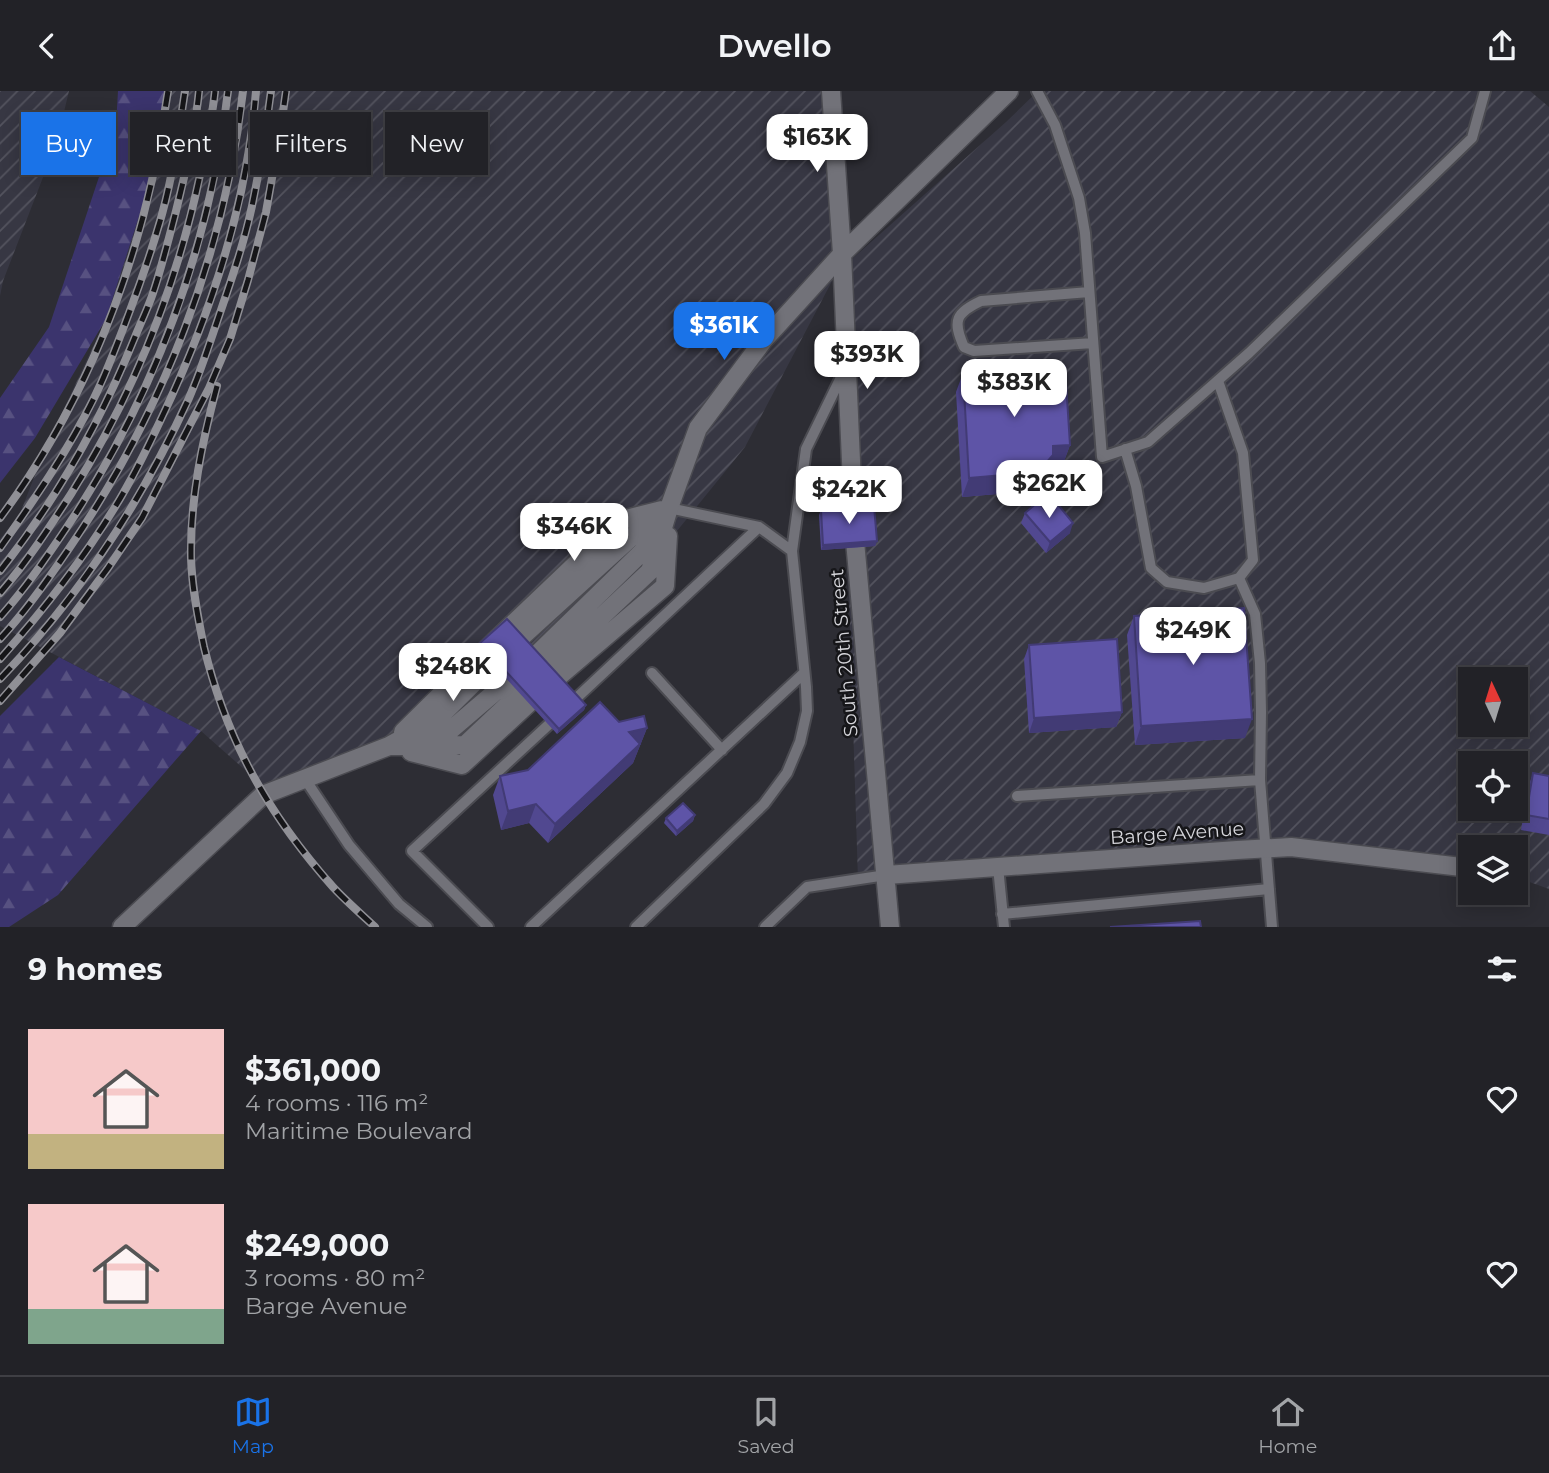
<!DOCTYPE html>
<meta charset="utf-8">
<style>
:root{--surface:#222227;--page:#2a2a2f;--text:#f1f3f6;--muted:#a2a4a7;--line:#3f3f44;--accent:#1a73e8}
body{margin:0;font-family:Montserrat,sans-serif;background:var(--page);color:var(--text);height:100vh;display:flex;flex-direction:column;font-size:26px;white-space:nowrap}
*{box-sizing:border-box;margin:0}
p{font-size:23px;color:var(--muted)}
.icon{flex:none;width:38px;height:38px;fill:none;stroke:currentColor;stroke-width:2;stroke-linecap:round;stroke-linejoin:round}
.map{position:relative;height:836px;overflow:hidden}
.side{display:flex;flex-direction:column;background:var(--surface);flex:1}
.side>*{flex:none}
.banner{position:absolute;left:21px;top:21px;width:700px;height:63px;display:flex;gap:14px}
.needle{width:46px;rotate:356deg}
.tools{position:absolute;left:1458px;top:576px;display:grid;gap:14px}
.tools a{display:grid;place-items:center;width:70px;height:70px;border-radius:0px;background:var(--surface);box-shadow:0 4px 18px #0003,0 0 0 2px var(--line);font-size:35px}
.price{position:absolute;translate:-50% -60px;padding:0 16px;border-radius:14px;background:#fff;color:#222;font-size:23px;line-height:46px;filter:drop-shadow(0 2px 4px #0008)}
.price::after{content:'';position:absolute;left:50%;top:42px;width:21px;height:16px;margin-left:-10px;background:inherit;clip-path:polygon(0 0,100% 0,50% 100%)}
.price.selected{background:var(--accent);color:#fff}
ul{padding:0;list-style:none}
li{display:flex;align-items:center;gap:21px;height:175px;padding:0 28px}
li span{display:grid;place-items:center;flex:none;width:196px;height:140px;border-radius:0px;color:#555}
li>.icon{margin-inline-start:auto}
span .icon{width:84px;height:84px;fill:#fffc;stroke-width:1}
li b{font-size:30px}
h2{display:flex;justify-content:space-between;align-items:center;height:84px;padding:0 28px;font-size:30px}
.chip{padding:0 24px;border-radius:0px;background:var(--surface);box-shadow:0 4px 18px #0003,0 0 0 2px var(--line);font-size:24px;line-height:63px}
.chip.selected{background:var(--accent);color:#fff}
header{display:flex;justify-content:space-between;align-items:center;height:91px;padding:0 28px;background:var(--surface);font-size:32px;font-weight:600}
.menu{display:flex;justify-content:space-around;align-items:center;height:98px;border-top:2px solid var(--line);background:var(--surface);font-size:19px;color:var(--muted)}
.menu a{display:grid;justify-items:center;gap:4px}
.menu .selected{color:var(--accent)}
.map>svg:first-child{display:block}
.industrial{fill:url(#industrial-furrows);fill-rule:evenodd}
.forest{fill:url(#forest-firs)}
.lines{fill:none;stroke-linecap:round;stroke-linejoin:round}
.lane-casing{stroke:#4b4b51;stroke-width:14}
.street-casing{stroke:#4b4b51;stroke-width:21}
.lane{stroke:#727279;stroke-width:10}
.street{stroke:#727279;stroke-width:18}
.rail-casing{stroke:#909096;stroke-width:8}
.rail{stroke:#161619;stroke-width:5;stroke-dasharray:16;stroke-linecap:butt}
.wall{fill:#514890}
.shaded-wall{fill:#423b75}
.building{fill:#5e54a7;stroke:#423b75;stroke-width:2}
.labels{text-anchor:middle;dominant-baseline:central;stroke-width:5;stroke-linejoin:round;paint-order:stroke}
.street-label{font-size:19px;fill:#d6d6db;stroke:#161619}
</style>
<header><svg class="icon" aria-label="back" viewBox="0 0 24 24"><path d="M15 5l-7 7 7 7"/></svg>Dwello<svg class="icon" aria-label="share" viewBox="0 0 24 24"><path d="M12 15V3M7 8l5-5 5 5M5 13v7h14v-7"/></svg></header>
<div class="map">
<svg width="1549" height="836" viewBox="0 0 1549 836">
<defs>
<pattern id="industrial-furrows" width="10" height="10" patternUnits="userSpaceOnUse" patternTransform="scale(1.75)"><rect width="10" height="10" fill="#373743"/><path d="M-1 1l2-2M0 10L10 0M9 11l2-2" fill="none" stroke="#53535e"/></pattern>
<pattern id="forest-firs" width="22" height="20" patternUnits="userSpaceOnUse" patternTransform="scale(1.75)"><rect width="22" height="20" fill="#3b346d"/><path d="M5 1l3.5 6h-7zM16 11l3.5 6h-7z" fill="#575181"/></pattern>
</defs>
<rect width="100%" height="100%" fill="#2d2d34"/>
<path class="industrial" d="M0,0H69L57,50L3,190L0,205Z
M167,0H830L842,171L745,356L566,577L344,668L270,701L201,640L0,535V448L19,425L46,356L106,228L156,73Z
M1038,0H1530L1549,16V798L1516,786V756H1470V779L1337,762L858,789L845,381L843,176L1006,31ZM1470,588H1516V634H1470ZM1470,672H1516V718H1470Z"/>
<path class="forest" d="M118,0H167L156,73L106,228L35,347L0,392V307L49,236L116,35Z
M59,566L201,640L58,804L9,836H0V625Z"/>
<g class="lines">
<g class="lane-casing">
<path id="lane" d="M1037,0L1055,34L1079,107L1085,142L1102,366L1148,351L1249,262L1472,47L1485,0
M1089,201L981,210C956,222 952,229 964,256L974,260L1093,252
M1125,358L1136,395L1151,477L1167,491L1204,497L1239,487L1253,469L1243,362L1218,290
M669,417L759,436L792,460
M1239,487L1255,523L1260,572L1261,621L1260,689
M652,582L722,659
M569,614L759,436
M305,688L349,754L399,813L427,836
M1017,705L1260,689L1272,836
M998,776L1004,836
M1002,823L1269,798
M488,836L412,760L558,625
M531,836L804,582
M636,836L764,713L787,682L800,651L807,620L806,596L792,460L806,358L845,278
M765,836L807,796L886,784"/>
</g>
<g class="street-casing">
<path id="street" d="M831,0L842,163L854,439L890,836
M403,641L495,550L622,429L662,419
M426,647L446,643L522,578L643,460L656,438
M389,655L465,654L650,480L669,417L698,337L763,250L842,163L1009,0
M411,661L462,674L543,599L665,495L668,445
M886,784L1237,759L1291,756L1470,777
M122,836L263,704L389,655L436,629L506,560L628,449L669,417"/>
</g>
<use href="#lane" class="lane"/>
<use href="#street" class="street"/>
<g class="rail-casing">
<path id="rail" d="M217,295C202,351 190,409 191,467C192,497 198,527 204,556C227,651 269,724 333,796C346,810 361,823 375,836
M0,427C74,328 125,210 152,89C159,60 163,30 168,0
M0,457C34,409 68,360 94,307C105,285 114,261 123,238C136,204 148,171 158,137C172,92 178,46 185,0
M0,480C56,409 101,330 135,246C141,231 148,217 153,202C162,175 169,147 176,120C186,80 195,41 199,0
M0,502C27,471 49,437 71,403C133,304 176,198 200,84C206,56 212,28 215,0
M0,526C25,498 46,467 67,436C156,302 209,159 228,0
M0,548C25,521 47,490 68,459C162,322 224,166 243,0
M0,568C42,521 82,470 115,416C133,387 148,356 162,326C211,223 247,114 256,0
M0,588C78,507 142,410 189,307C201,280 210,251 220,222C232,187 244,152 252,115C260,77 266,39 271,0
M0,610L60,542L108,477L142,427L209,297L230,248L248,189L266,121L280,42L286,0"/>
</g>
<use href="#rail" class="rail"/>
</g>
<path class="wall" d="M981,270L995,280L1070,354L1063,373L1049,374L1046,383L1031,400L962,406L956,301L963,282L977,281Z
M821,419L877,450L875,455L821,459L819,424Z
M1045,419L1070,442L1046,462L1021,432L1025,422Z
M1134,525L1245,647L1135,654L1127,544Z
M480,552L586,614L584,619L557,643L479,558Z
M1029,554L1122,621L1116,636L1029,642L1024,568Z
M619,631L647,637L633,672L548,752L529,732L501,739L493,704L500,685L528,679Z
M1533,682L1549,685V744L1521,739L1528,697Z
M695,724L693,730L676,745L664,732L666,727Z"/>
<path class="shaded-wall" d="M1070,354L1063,373L1049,374L1046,383L1031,400L962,406L969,387L1053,355Z
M1073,432L1070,442L1046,462L1050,451Z
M877,450L875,455L821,459L823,454Z
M586,614L584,619L557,643L559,638Z
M1122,621L1116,636L1029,642L1034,627Z
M1252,628L1245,647L1135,654L1141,635Z
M647,637L633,672L548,752L555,733L629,641Z
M536,713L529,732L501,739L508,720Z
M695,724L693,730L676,745L677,740Z"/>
<path class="building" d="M994,269L995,280L1065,276L1070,354L1053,355V364L1038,381L969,387L963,282L982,281L981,270Z
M1055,410L1073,432L1050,451L1025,422L1038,411L1045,419Z
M874,415L877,450L823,454L821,419Z
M1244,517L1252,628L1141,635L1134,525Z
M507,528L586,614L559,638L480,552Z
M1117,548L1122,621L1034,627L1029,554Z
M600,611L619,631L644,625L647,637L629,641L640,653L555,733L536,713L508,720L500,685L528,679Z
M1533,682L1549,685V728L1526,724Z
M683,712L695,724L677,740L666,727Z
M1200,830L1201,836H1110Z"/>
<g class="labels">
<g class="street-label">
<text transform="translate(844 562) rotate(-95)">South 20th Street</text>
<text transform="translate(1177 742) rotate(-4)">Barge Avenue</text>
</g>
</g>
</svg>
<div class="tools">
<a><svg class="needle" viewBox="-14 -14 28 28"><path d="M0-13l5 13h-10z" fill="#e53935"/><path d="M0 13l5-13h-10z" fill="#a2a4a7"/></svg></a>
<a><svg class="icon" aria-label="locate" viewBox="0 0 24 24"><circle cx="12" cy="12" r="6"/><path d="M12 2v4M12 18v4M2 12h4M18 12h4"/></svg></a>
<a><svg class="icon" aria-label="layers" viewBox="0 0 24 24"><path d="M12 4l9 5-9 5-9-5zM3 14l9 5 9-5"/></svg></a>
</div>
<b class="price" style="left:817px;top:83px">$163K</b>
<b class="price selected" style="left:724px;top:271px">$361K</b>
<b class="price" style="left:867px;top:300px">$393K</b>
<b class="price" style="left:1014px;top:328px">$383K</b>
<b class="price" style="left:1049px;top:429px">$262K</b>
<b class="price" style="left:849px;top:435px">$242K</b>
<b class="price" style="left:574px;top:472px">$346K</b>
<b class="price" style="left:1193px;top:576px">$249K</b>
<b class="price" style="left:453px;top:612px">$248K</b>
<div class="banner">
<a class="chip selected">Buy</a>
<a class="chip">Rent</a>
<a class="chip">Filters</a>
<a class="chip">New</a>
</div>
</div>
<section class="side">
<h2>9 homes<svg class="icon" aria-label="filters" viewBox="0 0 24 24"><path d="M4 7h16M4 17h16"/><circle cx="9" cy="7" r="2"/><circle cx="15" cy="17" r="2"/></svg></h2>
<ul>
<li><span style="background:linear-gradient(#f6c9c9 75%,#c2b280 0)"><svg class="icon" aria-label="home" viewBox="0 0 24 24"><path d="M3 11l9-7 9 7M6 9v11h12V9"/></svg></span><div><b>$361,000</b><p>4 rooms · 116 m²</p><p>Maritime Boulevard</p></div><svg class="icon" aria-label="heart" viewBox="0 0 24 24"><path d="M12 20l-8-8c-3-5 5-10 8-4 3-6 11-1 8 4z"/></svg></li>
<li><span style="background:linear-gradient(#f6c9c9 75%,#7fa58c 0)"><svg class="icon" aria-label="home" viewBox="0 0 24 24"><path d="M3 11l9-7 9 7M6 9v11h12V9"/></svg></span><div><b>$249,000</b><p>3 rooms · 80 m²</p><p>Barge Avenue</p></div><svg class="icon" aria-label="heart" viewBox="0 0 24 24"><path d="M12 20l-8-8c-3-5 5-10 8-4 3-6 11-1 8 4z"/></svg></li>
</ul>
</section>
<nav class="menu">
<a class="selected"><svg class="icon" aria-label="map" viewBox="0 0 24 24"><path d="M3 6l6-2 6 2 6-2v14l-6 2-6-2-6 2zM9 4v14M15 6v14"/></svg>Map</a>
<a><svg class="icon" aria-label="saved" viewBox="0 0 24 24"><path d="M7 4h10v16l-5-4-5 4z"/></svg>Saved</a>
<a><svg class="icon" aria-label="home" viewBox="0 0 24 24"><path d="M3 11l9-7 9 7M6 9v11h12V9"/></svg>Home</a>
</nav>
